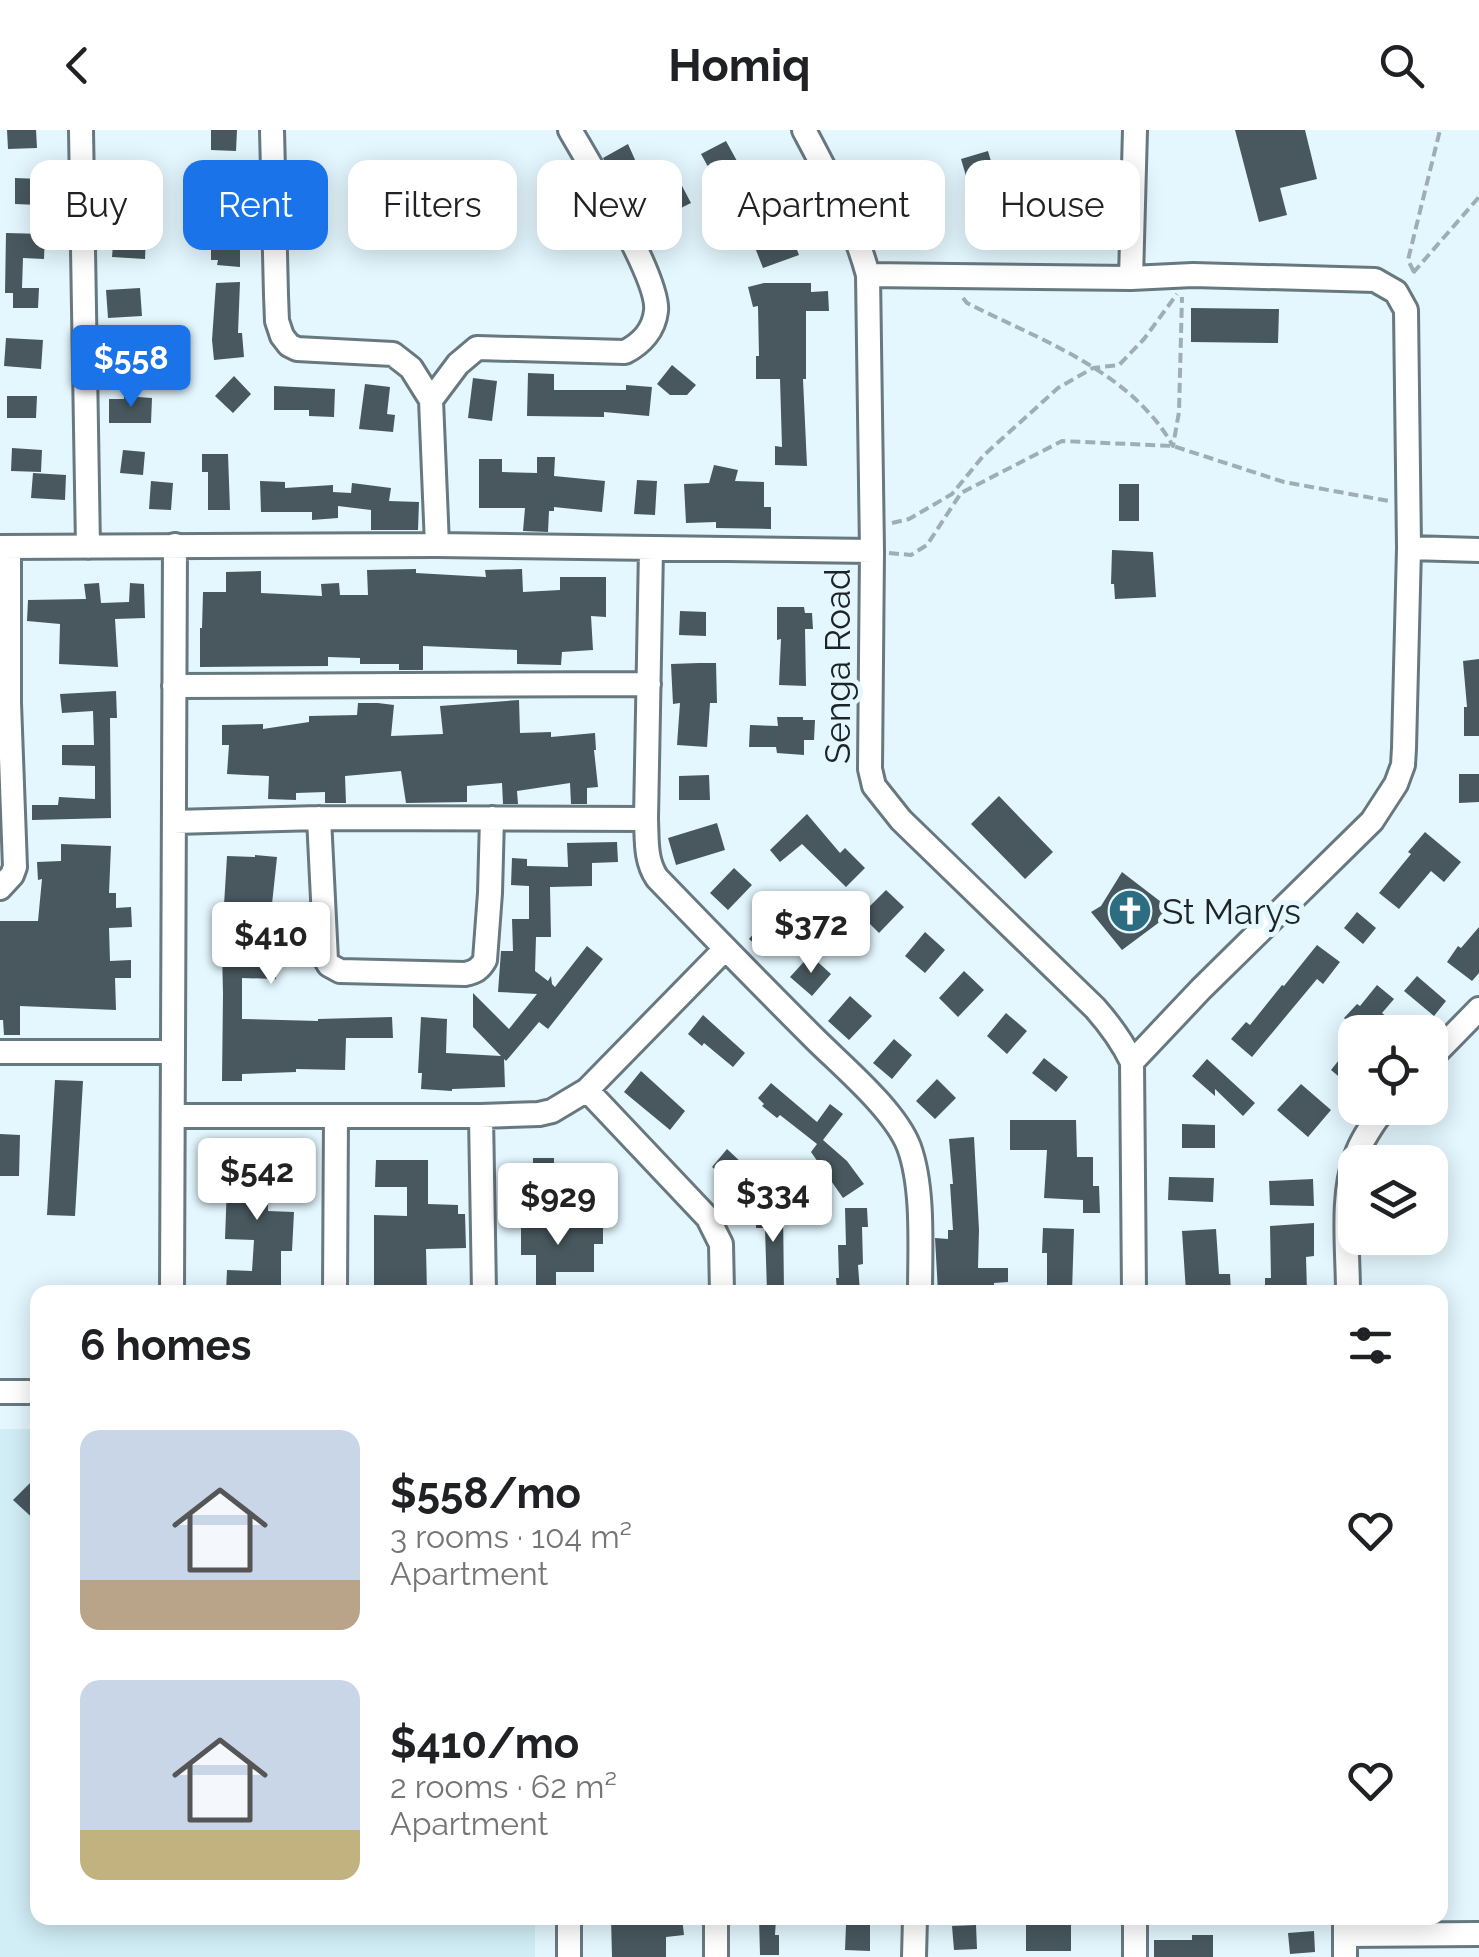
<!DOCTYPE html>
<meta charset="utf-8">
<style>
:root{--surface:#fff;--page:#f2f2f2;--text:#202124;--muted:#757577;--accent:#1a73e8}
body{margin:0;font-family:Raleway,sans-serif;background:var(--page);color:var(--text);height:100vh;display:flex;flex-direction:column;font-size:38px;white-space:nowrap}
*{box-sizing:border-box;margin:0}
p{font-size:32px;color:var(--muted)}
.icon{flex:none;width:55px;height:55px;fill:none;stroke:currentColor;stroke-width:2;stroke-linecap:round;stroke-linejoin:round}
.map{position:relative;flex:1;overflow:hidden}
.sheet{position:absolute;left:30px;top:1155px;width:1418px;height:640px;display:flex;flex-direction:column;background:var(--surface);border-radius:20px;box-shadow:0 5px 25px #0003}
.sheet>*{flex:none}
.hud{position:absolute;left:30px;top:30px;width:1420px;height:90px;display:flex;gap:20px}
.fabs{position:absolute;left:1338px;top:885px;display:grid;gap:20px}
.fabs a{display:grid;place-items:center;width:110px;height:110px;border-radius:20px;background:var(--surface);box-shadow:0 5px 25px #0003;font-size:50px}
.price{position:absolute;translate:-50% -85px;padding:0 22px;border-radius:10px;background:#fff;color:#222;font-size:32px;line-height:65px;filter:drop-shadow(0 2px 5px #0008)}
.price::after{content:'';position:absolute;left:50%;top:60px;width:30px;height:22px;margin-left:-15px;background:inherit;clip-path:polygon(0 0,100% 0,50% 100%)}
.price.on{background:var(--accent);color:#fff}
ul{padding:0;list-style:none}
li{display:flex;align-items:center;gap:30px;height:250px;padding:0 50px}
li span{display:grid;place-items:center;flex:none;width:280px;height:200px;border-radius:20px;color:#555}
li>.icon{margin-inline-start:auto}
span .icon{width:120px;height:120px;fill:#fffc;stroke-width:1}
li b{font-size:42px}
h2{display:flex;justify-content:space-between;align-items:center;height:120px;padding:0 50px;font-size:42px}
.pill{padding:0 35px;border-radius:20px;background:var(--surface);box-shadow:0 5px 25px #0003;font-size:35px;line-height:90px}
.pill.on{background:var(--accent);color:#fff}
header{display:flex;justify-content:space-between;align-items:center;height:130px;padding:0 50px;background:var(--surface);font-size:45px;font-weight:700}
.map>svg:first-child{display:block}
.built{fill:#d1edf6}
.building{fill:#48585e}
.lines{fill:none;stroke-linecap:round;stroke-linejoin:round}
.minor-casing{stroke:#67787e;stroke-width:28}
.path{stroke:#9faeb4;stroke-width:4;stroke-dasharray:10 5;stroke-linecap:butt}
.minor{stroke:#fff;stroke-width:22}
.labels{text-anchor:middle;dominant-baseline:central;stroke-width:10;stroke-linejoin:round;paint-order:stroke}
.street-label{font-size:35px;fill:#1d2427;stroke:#e4f7fe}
.poi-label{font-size:35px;fill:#1d2427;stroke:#e4f7fe;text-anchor:start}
</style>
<header><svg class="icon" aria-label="back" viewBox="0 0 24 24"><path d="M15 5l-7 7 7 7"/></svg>Homiq<svg class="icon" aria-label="search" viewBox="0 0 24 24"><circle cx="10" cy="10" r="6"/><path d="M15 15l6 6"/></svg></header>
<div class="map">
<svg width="1479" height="1827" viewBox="0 0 1479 1827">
<rect width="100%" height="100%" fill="#e4f7fe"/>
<path class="built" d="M0,1299H37L38,1788H535V1827H0Z"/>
<path class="building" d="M7,0H36L37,18L8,19Z
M211,0H237L236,21L211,20Z
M1235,0H1305L1317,49L1280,58L1287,85L1259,92Z
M726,11L737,31L712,44L701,24Z
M628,14L653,70L681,54L691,73L642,97L603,28Z
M988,21L1001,65L974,73L961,29Z
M102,39L140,42L141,74H103Z
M768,44L799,125L763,138L752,110L756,109L737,54Z
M15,48L40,49L38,75L15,74Z
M207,48L240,51L238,79L204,76Z
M6,103L45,104L44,129L23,128L22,158H39L38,178H13V163H5Z
M114,103L146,105L145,129L112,127Z
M211,106H240V137L217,135L218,130H211Z
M240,152L238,203H242L244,227L214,230L212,210L216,153Z
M764,153H811V162L828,161L829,181H806V249H803L807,336L775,335V316L782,317L780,249H756V226H759L758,176L753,177L748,157Z
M140,158L142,186L108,188L106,160Z
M1191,178L1279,179L1278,213L1191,212Z
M6,208L43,210L41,239L4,236Z
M672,235L696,255L687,265H670L657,254Z
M528,243L554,244V260H626V255L652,257L649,286L604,282V287L527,286Z
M234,246L251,264L233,283L215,266Z
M473,248L497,251L492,291L468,288Z
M365,254L390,257L387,284L395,285L393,302L359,299Z
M274,256L335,259L334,287L309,286V280H274Z
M7,266H37L36,288H7Z
M124,266L152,268L151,293H109V269H124Z
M12,318L42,320L41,342L11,341Z
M123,320L145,322L143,345L120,343Z
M202,324H228L230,380H208V342H202Z
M537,327H555L554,346L605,351L602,382L554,377V381H549L548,402L523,401L525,378H479V329H502V342L537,343Z
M714,335L738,340L735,351L764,352V377H771V399L716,398V392L686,393L684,354L709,353Z
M33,343L66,345L65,370L31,368Z
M637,350L657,351L655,385L634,384Z
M151,351L173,353L171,380L149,379Z
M260,351L285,352V358L333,355V362L351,363L352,353L391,358L389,371L419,372L418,400H371V380L338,376V388L312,390V382H261Z
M1119,354H1139V391H1119Z
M1112,420L1153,422L1156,467L1115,469L1114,454H1111Z
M416,439V443L486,447L485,440L522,439L523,462L560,460V447H606V487L591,486L593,520L562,522L561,535L517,534V520L423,516V540H399V534H360V528L328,527V536L200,537V498H202L203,462H226V442L261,441V463L322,466L321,454L339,453L340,465H368L367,440Z
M99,453L101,473L129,472L130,453L144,454L145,488L115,489L118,537L59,534L60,494L27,491L28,470L86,469L84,454Z
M777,477H804L805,483H812L813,499H805L806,556L779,555L781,509L777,510Z
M680,481L706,482V506L679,505Z
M1479,529V606H1464V577H1467L1463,531Z
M699,533H716L717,573H710L707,617L677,615L680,573L673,574L671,534Z
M116,561L117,588H110L111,688L32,690V675H58L59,667L95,669V636L62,635V615H94L93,581L62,583L60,564Z
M519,570L520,603L551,602V607L595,603L596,620H594L598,657L587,658V674H571L570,653L517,661L518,674H503L502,653L467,656V672L406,673L401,641L345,646L346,673H325V662L296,663V670L268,669L269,646L227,644L229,615H222V595L263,594V599L309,592V586L357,585L358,573H378L394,575L391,606L443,604L440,576Z
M777,587H803V590H815L814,610H804V625L777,623L776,617H749L750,595L778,596Z
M1459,644H1479V672L1459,673Z
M709,645L710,670H679V646Z
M999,666L1053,722L1025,749L971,694Z
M807,684L840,723L845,718L865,738L846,757L802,714L780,732L770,720Z
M717,693L725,720L676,735L668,708Z
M1425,702L1461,732L1444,752L1431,741L1399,779L1379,763L1411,724L1408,722Z
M617,712L618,732L592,733V756L550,757L551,807H536L535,841L548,851L551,846L552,854L555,857L587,816L603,829L548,899L539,892L506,931L504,929L505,957L452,959V961L421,959L422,943H418L421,887L447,889L446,923L501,926L473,897V863L509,899L537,864L498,862L501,821H513L512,789H529V756L511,755L512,728L527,729V736L568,737L567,713Z
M61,714L111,716L109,763H116V778L131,777L132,797L109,798L110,831L131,830V848H115L116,880L20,876V905H4L3,890H0V791H38L42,749L38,750L37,732L61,731Z
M255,725L277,727L272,774H279L280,803H277L276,849L242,848V889L318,891V889L392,887L393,908H346L345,940L296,939V942L242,944V951H222L223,864L221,775H224L227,726L255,727Z
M734,738L752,755L728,780L710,763Z
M1122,742L1165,775L1168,780L1165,788L1122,820L1091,782L1101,776Z
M886,760L904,777L879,803L861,785Z
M1357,782L1376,798L1363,814L1344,798Z
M770,785L789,802L769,826L749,809Z
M1479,797V843L1472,851L1447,832L1458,816L1461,818Z
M925,802L945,820L925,843L905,826Z
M1317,815L1340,832L1323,854L1317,849L1252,927L1231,909L1246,892L1250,895L1282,855L1284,856Z
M810,825L831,844L812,866L790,847Z
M964,841L984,860L958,887L939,868Z
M1417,846L1446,871L1434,886L1404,861Z
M1377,855L1394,869L1382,883L1405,902H1360L1344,888L1357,874L1360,876Z
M850,866L872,886L849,910L828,891Z
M1006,883L1027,901L1007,924L987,906Z
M703,885L745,923L733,937L704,913L702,916L688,904Z
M894,909L912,925L892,949L873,933Z
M1355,910V960L1331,940Z
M1044,928L1068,947L1056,962L1032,943Z
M1207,929L1255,973L1243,986L1215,959V966L1192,946Z
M641,941L685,981L670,1000L624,962Z
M937,949L956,968L935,989L916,971Z
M55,950L83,951L75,1086L47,1085Z
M771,953L817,992L830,974L843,984L823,1010L847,1031L864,1054L843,1068L811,1022L817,1014L780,985L777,988L762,976L764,974L758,968Z
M1301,954L1331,980L1308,1007L1277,980Z
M1010,990H1076L1077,1027H1093V1056H1099L1100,1083H1083V1070L1044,1068L1047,1020H1010Z
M1182,994L1215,995V1018H1182Z
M0,1004L20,1005L19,1046H0Z
M974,1007L979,1100L978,1138H1008V1152L994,1153V1162H938L935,1108L948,1109V1100H953L950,1054H953L949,1009Z
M727,1019L760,1050L743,1070L728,1057L732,1053L712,1037Z
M228,1027L283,1030L281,1054H268V1081L294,1082L292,1121H281V1162H226L227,1140L252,1141L254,1110L225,1109Z
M533,1028H554V1058H533Z
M376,1030H428V1074L458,1075V1084H465L466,1118L426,1119L427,1162H374V1085L407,1086V1057H375Z
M1169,1047L1214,1048L1213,1072L1168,1070Z
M1313,1049L1314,1076L1270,1075L1269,1051Z
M756,1077H783L784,1162H767L765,1098H756Z
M845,1078H867L868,1097H862L863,1134L858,1135L860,1162H837L836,1148H839L838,1115H846Z
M521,1085L556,1086V1095L603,1094V1114H594V1142H556V1162H536V1125H521Z
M1314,1093V1126L1306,1127L1307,1162H1265V1148H1271L1270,1096Z
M1043,1098L1074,1099L1072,1162H1047V1123H1042Z
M1216,1099L1219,1144H1230L1231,1162H1186L1182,1101Z
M38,1345V1393L13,1370Z
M611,1788H682L684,1805L666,1807V1827H612Z
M759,1788H776L775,1805H779V1825H760Z
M1026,1792H1071V1821H1026Z
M846,1795H870V1821L845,1820Z
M976,1795L977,1819L954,1820L952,1796Z
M1314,1801L1315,1822L1290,1824L1288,1803Z
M1192,1805H1213V1827H1154V1810H1192Z"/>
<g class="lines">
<g class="minor-casing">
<path id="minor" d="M81,0L88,417
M272,0L276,165L277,191L282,206L289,215L297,219L393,224L411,238L431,270L437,415
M804,0C829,47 854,93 868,145L872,421L870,639L874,656L901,690L1095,878C1110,895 1122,911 1132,932L1134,1162
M868,145L1131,148L1193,145L1375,150L1396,162L1406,180L1409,418L1404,618L1403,635L1396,654L1372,691L1201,859L1132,932
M1131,148L1135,0
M431,270L458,234L477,218L625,222C641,214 654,200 656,181C660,149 589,33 570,0
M0,417L437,415L872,421
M1409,418L1479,420
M651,419L646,689C647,710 645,730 657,748C709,802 761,855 814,908C842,936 895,980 909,1017C924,1058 920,1119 920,1162
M174,556L649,554
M319,688L326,830L329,835L340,841L465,844C475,842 480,839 485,830L490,763L492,688
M174,692L319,688L646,689
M0,758L12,745L15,737L9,573V418
M0,922H173
M1430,929L1479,879
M587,960L708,1088L721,1114L722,1162
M173,986H481L539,984L552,981L587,960L725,819
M481,986L484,1162
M172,1162L175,415
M335,1162L336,986
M1348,1162C1348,1121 1341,1065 1356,1026C1362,1008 1374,993 1384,978
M0,1262H38
M569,1788V1827
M1345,1805L1479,1804
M716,1827V1788
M914,1827L915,1788
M1135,1827V1788
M1345,1827V1788"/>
</g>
<path class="path" d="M1414,142L1408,130L1440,0
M1413,143L1479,67
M963,168L967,173C1040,210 1131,241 1173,316L1179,282L1182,167
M892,393L909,389L952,364L984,325L1058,258L1093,238L1119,235L1144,209L1177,164
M889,423L911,425L927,415L961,363L1062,311L1173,316L1284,352L1389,371"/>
<use href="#minor" class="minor"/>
</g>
<defs>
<g id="church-disc" transform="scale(2.25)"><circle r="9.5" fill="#2c6d81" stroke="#e4f7fe"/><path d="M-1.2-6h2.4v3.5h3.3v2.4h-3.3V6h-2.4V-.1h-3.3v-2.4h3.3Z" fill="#fff"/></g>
</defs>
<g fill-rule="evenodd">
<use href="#church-disc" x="1130" y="781"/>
</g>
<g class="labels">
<g class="street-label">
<text transform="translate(837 536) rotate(-90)">Senga Road</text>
</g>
<g class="poi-label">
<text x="1162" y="781">St Marys</text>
</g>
</g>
</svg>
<div class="fabs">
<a><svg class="icon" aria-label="locate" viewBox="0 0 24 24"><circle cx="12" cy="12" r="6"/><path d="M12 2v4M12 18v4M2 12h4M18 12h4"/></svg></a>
<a><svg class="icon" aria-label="layers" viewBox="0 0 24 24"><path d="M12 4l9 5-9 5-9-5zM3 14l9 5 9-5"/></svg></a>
</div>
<b class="price on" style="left:131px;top:280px">$558</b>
<b class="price" style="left:811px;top:846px">$372</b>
<b class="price" style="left:271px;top:857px">$410</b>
<b class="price" style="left:257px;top:1093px">$542</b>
<b class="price" style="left:773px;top:1115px">$334</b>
<b class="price" style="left:558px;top:1118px">$929</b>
<div class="hud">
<a class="pill">Buy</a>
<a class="pill on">Rent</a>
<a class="pill">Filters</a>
<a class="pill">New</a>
<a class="pill">Apartment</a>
<a class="pill">House</a>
</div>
<section class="sheet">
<h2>6 homes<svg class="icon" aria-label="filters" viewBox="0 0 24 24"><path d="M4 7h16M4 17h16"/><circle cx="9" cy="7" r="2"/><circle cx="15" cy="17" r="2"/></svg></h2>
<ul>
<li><span style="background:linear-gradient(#c9d6e8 75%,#b9a48a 0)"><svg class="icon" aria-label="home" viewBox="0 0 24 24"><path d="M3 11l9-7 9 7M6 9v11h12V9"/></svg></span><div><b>$558/mo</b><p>3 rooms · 104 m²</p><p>Apartment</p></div><svg class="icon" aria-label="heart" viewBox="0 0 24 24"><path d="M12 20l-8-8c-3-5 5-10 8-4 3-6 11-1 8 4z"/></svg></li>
<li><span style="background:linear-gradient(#c9d6e8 75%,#c2b280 0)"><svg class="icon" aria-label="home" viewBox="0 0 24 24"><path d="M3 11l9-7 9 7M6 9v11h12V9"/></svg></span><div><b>$410/mo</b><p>2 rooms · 62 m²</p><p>Apartment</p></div><svg class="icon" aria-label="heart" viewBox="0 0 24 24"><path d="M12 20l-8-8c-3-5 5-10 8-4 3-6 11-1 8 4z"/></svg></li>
</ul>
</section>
</div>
